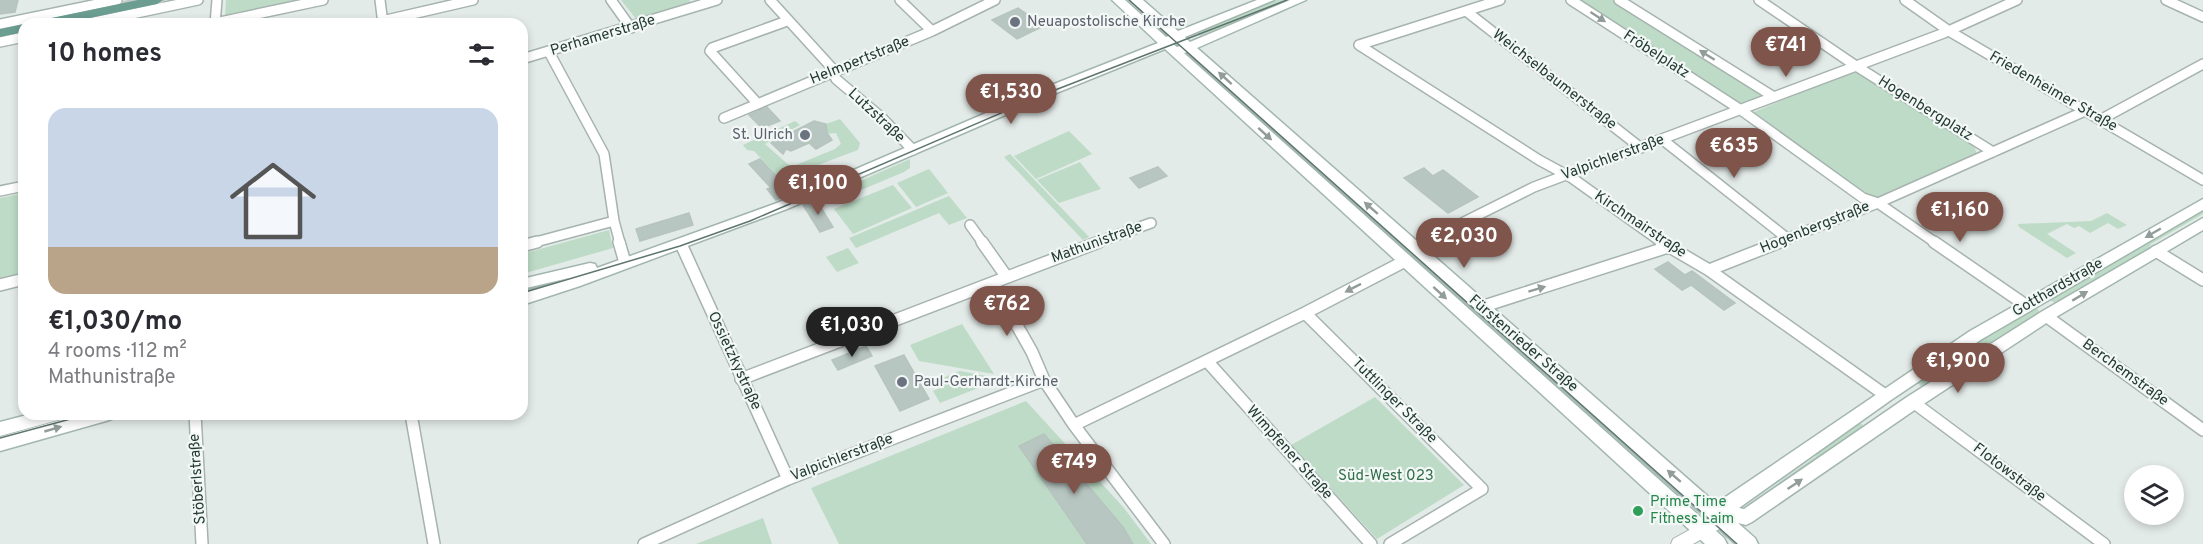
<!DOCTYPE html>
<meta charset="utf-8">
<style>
:root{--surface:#fff;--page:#f7f7f7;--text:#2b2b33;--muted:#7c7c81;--line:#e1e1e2;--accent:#7f544a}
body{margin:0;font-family:Overpass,sans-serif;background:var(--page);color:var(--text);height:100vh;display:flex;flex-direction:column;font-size:22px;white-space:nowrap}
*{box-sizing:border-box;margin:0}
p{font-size:20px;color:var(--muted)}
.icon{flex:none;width:33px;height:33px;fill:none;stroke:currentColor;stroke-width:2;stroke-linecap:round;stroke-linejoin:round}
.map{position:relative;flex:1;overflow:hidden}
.details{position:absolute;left:18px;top:18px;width:510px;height:402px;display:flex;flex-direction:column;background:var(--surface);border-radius:18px;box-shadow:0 3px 9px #0003}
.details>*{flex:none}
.buttons{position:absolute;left:2124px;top:465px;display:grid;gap:12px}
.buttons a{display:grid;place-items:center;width:60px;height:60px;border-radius:50%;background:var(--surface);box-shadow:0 3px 9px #0003;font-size:30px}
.price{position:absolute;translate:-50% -51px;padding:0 14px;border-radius:21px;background:var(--accent);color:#fff;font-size:20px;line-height:39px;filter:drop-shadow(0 2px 3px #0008)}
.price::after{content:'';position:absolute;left:50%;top:36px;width:18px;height:14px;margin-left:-9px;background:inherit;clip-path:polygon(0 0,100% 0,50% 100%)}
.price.on{background:#222;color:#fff}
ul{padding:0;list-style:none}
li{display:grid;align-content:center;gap:12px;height:318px;padding:0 30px}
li+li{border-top:2px solid var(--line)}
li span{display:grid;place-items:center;height:186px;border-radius:18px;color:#555}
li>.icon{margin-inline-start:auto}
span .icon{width:108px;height:108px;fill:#fffc;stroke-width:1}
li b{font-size:26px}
h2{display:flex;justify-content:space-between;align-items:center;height:72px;padding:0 30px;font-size:26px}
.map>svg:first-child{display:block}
.green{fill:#bddbc6}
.building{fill:#b8c6c1;stroke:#b6c4be;stroke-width:1.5}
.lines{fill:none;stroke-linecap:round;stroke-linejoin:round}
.minor-far1-casing{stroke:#a6b3af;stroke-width:12}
.minor-casing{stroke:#a6b3af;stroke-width:14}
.tertiary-casing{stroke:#a6b3af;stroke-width:2}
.secondary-casing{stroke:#a2b6af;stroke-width:3}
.primary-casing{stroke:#c2c8c6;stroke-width:4}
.minor-far1{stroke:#fff;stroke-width:9}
.minor{stroke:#fff;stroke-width:11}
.tertiary{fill:#fff;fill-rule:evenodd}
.secondary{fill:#fff;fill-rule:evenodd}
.primary{fill:#6b9d91;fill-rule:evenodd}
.tram{stroke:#5f7670;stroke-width:1.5}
.oneway{fill:#929d9a}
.worship-dot{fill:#6b7280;stroke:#f3f8f6;stroke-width:2}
.leisure-dot{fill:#2e9e5b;stroke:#f3f8f6;stroke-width:2}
.labels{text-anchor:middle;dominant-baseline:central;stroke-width:4.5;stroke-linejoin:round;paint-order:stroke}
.worship-label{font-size:15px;fill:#5b616d;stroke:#f3f8f6;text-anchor:start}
.street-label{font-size:15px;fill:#243b35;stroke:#f3f8f6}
.park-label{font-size:15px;fill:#326e4a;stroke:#f3f8f6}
.leisure-label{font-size:15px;fill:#27864d;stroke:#f3f8f6;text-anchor:start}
</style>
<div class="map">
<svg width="2203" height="544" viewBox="0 0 2203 544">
<rect width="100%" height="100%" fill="#e3ebe8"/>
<path class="green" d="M226,0H311L225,18Z
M621,0H689L692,3L636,19Z
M1275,0H1292L1246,20L1244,19L1200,36L1197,33Z
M1577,0H1613L1765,95L1740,105Z
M1191,54L1688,496L1679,502L1186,56Z
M1851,72L1862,74L1974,146L1977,154L1881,197L1869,196L1754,116V112Z
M840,119L860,143L858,150L794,174L807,187L794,193L754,151L747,150L743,145L795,121L800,125L765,144L791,167L835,149L841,144L836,133L825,134L822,132L827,129L826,124Z
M1069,131L1092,154L1036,179L1014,156Z
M1010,154L1089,237L1083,240L1004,157Z
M910,159V168L904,172L854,193H833Z
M1080,162L1101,189L1059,203L1037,180Z
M929,169L948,193L916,207L897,183Z
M893,185L912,208L853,234L834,209Z
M24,193V274L0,280V198Z
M949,196L967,218L949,225L939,213L856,248L849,238Z
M2203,210V214L2151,244L2149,249L2056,304L2049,299Z
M2107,213L2127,225L2118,229L2108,223L2090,233L2079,226L2074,228L2067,224L2047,234L2076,253L2067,258L2019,227L2018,224L2091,221Z
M609,230L613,248L522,274V254Z
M848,248L859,263L837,272L826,257Z
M2033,308H2037L2040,313L1922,387L1916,381Z
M962,324L994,374L919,361L910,345Z
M960,371L987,376L991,383L940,403L933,391L942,387L938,380Z
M1375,397L1464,485L1377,539L1291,445Z
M1026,401L1124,508L1151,544H839L811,488Z
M1859,422L1865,427L1748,510L1744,507L1815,457L1824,446Z
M763,518L772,544H696Z"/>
<path class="building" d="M0,0H18L15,12L0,14Z
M1018,8L1021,10L1044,26L1017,39L992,20Z
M767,107L780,121L762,128L749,115Z
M814,121L826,124L827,133L832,140L816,149L809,143L791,151L786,149L783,154L771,143Z
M760,159L793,193L776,200L767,189L771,188L749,164Z
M1158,167L1167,176L1139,188L1130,178Z
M1424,168L1433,176L1443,170L1478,197L1448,213L1404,178Z
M817,201L833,227L820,232L803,205Z
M689,213L693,225L640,241L636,229Z
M1668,262L1685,275L1692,271L1735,303L1724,310L1691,285L1682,290L1655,269Z
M866,346L872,356L838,370L832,360Z
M904,355L929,399L900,411L875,366Z
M1044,434L1123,527L1133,544H1087L1019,446Z"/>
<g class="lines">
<g class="minor-far1-casing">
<path id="minor-far1" d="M380,0L383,24
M611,0L631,28
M770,0L832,68L836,79L881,117L913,150
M900,0L932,31
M1571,0L1741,110L1863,198L1878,203L1936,243
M1619,0L1774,97
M1759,0L1856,66L1993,152
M1905,0L1949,31L2203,180
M2166,0L2203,17
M1466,11L1641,148
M382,21L473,0
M215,23L323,0
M0,24L117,0
M85,24L198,0
M215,24L217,0
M0,42L24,37
M1359,45L1539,160L1572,178L1663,243
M1359,45L1500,0
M549,52L604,154L614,221L620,243
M522,59L717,0
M758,104L710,51L712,48L787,21
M724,118L932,31L995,0
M2100,120L2203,64
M1663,140L1788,239
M0,191L24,186
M970,225L983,243
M532,243L614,221
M1095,243L1151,223
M1422,243L1534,187L1944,33L2017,0
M1776,243L1878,203L2085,111"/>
</g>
<g class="minor-casing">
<path id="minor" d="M619,242L624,259
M982,242L1006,276
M1661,242L1709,270L1885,395
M1934,242L2027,306
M681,244L788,479
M522,246L537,242
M1415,247L1425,242
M2156,251L2203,280
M1709,270L1780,242
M993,283L1032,352L1044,380L1074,425L1164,544
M0,285L24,279
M1481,307L1668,247
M1305,313L1482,489L1390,544
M2046,316L2203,430
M1207,361L1371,544
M741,379L1099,242
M1913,402L2104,544
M195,414L202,544
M411,414L434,544
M1074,425L1305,313L1405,261
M644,544L788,479L1044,380"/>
</g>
<g class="tertiary-casing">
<path id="tertiary" d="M1729,508L1735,510L1737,515L1735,520L1693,544H1671L1673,539Z"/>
</g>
<g class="secondary-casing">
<path id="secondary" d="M1112,0H1125L1166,37L1169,36L1130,0H1143L1178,31L1257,0H1274L1185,37L1190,42L1290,0H1306L1197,48L1721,508L1724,498L1970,331L2203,199V210L1982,339L1891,400L1739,508L1744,509L1907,397L2041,312L2203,218V230L2051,320L1919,407L1752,522L1746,525L1738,523L1755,538L1758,544H1736L1187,52L1184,53L1724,538L1727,544H1705L1165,49L1054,94L787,209L580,286L522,305V293L569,278L522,289V279L590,263L595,264L597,268L777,203L1044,88L1158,43ZM1176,42L1180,46L1177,47L1173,44Z
M31,414H64L62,419L0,436V422Z
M82,414H114L112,419L106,421L0,451V437Z"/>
</g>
<g class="primary-casing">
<path id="primary" d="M138,0H163L157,4L61,24H35L42,20Z
M24,24V32L0,37V29Z"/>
</g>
<use href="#minor-far1" class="minor-far1"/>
<use href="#minor" class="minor"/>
<use href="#tertiary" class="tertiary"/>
<use href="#secondary" class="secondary"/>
<use href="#primary" class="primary"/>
<path class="tram" d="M1129,0L1737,544
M522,293L680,246L750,221L1050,92L1287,0
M0,438L89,414"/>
</g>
<defs><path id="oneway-solid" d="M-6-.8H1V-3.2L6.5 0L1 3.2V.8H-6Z" transform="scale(1.5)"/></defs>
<g class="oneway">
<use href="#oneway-solid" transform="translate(1598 17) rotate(33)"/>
<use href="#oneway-solid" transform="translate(1707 55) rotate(-148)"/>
<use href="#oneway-solid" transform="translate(1225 78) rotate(-138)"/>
<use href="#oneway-solid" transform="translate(1265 134) rotate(42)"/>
<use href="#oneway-solid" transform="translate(1371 208) rotate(-139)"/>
<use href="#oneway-solid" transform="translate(2153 233) rotate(150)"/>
<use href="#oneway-solid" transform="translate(1353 288) rotate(153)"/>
<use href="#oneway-solid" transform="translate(1537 289) rotate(-17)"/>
<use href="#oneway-solid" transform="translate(1440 293) rotate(42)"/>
<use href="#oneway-solid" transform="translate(2080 296) rotate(-31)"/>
<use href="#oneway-solid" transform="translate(53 429) rotate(-16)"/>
<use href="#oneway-solid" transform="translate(1674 476) rotate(-139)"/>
<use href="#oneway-solid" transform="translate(1795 484) rotate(-34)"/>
</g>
<g class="worship-dot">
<circle cx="1015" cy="22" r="6"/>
<circle cx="805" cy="135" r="6"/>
<circle cx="902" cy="382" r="6"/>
</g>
<circle class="leisure-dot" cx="1638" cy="511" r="6"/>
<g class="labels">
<g class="worship-label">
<text x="1027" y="22">Neuapostolische Kirche</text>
<text x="793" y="135" text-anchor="end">St. Ulrich</text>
<text x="914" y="382">Paul-Gerhardt-Kirche</text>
</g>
<g class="street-label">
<text transform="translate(603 36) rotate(-17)">Perhamerstraße</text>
<text transform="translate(1656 55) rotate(33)">Fröbelplatz</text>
<text transform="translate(860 61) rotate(-22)">Helmpertstraße</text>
<text transform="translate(1554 80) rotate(38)">Weichselbaumerstraße</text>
<text transform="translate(2053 92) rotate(30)">Friedenheimer Straße</text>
<text transform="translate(1925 109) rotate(32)">Hogenbergplatz</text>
<text transform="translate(876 116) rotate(43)">Lutzstraße</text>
<text transform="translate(1613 158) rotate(-20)">Valpichlerstraße</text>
<text transform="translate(1640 225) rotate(34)">Kirchmairstraße</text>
<text transform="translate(1815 228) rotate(-22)">Hogenbergstraße</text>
<text transform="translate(1097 243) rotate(-20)">Mathunistraße</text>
<text transform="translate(2058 288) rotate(-30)">Gotthardstraße</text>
<text transform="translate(1523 344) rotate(41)">Fürstenrieder Straße</text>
<text transform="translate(734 361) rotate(65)">Ossietzkystraße</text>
<text transform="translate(2125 373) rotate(36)">Berchemstraße</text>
<text transform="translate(1394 401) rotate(45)">Tuttlinger Straße</text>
<text transform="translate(1289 453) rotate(48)">Wimpfener Straße</text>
<text transform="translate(842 458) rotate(-21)">Valpichlerstraße</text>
<text transform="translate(2009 473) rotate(37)">Flotowstraße</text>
<text transform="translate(198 479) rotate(-94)">Stöberlstraße</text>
</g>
<g class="park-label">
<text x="1386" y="476">Süd-West 023</text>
</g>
<g class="leisure-label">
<text x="1650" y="502">Prime Time<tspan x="1650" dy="17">Fitness Laim</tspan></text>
</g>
</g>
</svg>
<div class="buttons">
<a><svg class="icon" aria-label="layers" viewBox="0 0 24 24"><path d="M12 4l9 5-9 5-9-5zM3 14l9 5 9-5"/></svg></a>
</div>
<b class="price" style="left:1786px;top:78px">€741</b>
<b class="price" style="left:1011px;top:125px">€1,530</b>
<b class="price" style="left:1734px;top:179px">€635</b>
<b class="price" style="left:818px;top:216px">€1,100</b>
<b class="price" style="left:1960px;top:243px">€1,160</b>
<b class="price" style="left:1464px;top:269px">€2,030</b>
<b class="price" style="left:1007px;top:337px">€762</b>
<b class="price on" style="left:852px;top:358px">€1,030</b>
<b class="price" style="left:1958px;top:394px">€1,900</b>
<b class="price" style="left:1074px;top:495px">€749</b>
<section class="details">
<h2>10 homes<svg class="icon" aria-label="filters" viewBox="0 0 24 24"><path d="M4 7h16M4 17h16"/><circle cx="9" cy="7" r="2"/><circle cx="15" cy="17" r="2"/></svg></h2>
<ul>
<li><span style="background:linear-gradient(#c9d6e8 75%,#b9a48a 0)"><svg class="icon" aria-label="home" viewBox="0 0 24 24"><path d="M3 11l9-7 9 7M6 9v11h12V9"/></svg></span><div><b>€1,030/mo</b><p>4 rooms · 112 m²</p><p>Mathunistraße</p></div></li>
</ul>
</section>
</div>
